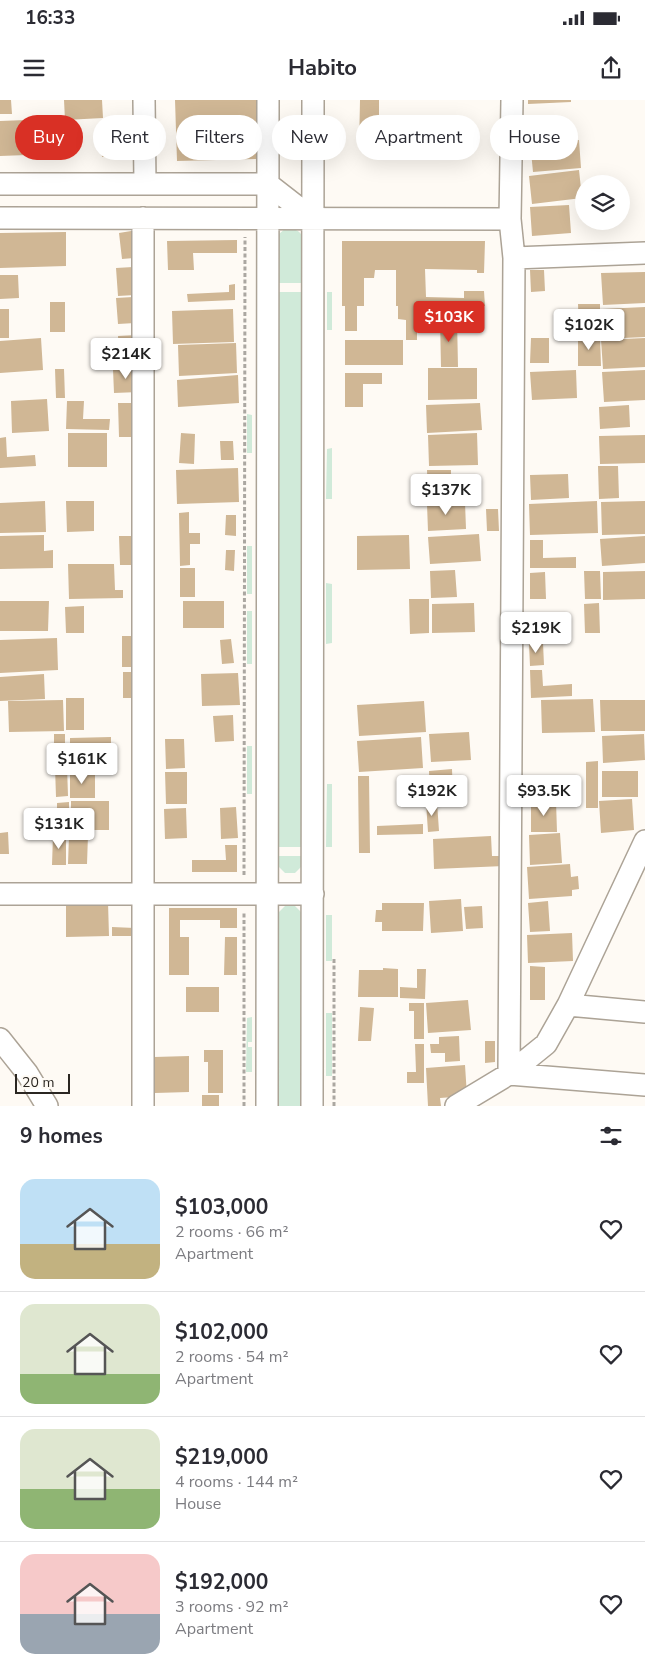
<!DOCTYPE html>
<meta charset="utf-8">
<style>
:root{--surface:#fff;--page:#f7f7f7;--text:#2b2b33;--muted:#7c7c81;--line:#e1e1e2;--accent:#d93025}
body{margin:0;font-family:"Nunito Sans",sans-serif;background:var(--page);color:var(--text);height:100vh;display:flex;flex-direction:column;font-size:19px;white-space:nowrap}
*{box-sizing:border-box;margin:0}
p{font-size:16px;color:var(--muted)}
.icon{flex:none;width:28px;height:28px;fill:none;stroke:currentColor;stroke-width:2;stroke-linecap:round;stroke-linejoin:round}
.map{position:relative;height:1006px;overflow:hidden}
.side{display:flex;flex-direction:column;background:var(--surface);flex:1}
.side>*{flex:none}
.top-card{position:absolute;left:15px;top:15px;width:615px;height:45px;display:flex;gap:10px}
.fabs{position:absolute;left:575px;top:75px;display:grid;gap:10px}
.fabs a{display:grid;place-items:center;width:55px;height:55px;border-radius:50%;background:var(--surface);box-shadow:0 5px 20px #0002;font-size:25px}
.scale{position:absolute;left:15px;bottom:12px;width:55px;box-sizing:border-box;padding-left:5px;border:2px solid #2a2621;border-top:0;font-size:14px;line-height:18px;white-space:nowrap;color:#2a2621;-webkit-text-stroke:4px #fefaf4;paint-order:stroke}
.price{position:absolute;translate:-50% -42px;padding:0 11px;border-radius:5px;background:#fff;color:#222;font-size:16px;line-height:32px;filter:drop-shadow(0 1px 2px #0008)}
.price::after{content:'';position:absolute;left:50%;top:30px;width:15px;height:11px;margin-left:-8px;background:inherit;clip-path:polygon(0 0,100% 0,50% 100%)}
.price.current{background:var(--accent);color:#fff}
ul{padding:0;list-style:none}
li{display:flex;align-items:center;gap:15px;height:125px;padding:0 20px}
li+li{border-top:1px solid var(--line)}
li span{display:grid;place-items:center;flex:none;width:140px;height:100px;border-radius:15px;color:#555}
li>.icon{margin-inline-start:auto}
span .icon{width:60px;height:60px;fill:#fffc;stroke-width:1}
li b{font-size:21px}
h2{display:flex;justify-content:space-between;align-items:center;height:60px;padding:0 20px;font-size:21px}
.pill{padding:0 18px;border-radius:22px;background:var(--surface);box-shadow:0 5px 20px #0002;font-size:18px;line-height:45px}
.pill.current{background:var(--accent);color:#fff}
.status{display:flex;justify-content:space-between;align-items:center;height:35px;padding:0 25px;background:var(--surface);direction:ltr}
.status svg{height:14px;fill:currentColor}
header{display:flex;justify-content:space-between;align-items:center;height:65px;padding:0 20px;background:var(--surface);font-size:22px;font-weight:700}
.map>svg:first-child{display:block}
.green{fill:#d0ead9}
.building{fill:#d0b795}
.lines{fill:none;stroke-linecap:round;stroke-linejoin:round}
.street-casing{stroke:#aca396;stroke-width:24}
.path{stroke:#aba7a1;stroke-width:3;stroke-dasharray:4 2.5;stroke-linecap:butt}
.street{stroke:#fff;stroke-width:21}
</style>
<div class="status"><b>16:33</b><svg viewBox="0 0 49 12"><path d="M0 12V9h3v3zM5 12V6h3v6zM10 12V3h3v9zM15 12V0h3v12zM26 1h20v11H26zM47 4h2v5h-2z"/></svg></div>
<header><svg class="icon" aria-label="menu" viewBox="0 0 24 24"><path d="M4 6h16M4 12h16M4 18h16"/></svg>Habito<svg class="icon" aria-label="share" viewBox="0 0 24 24"><path d="M12 15V3M7 8l5-5 5 5M5 13v7h14v-7"/></svg></header>
<div class="map">
<svg width="645" height="1006" viewBox="0 0 645 1006">
<rect width="100%" height="100%" fill="#fefaf4"/>
<path class="green" d="M286,128C295,129 300,130 304,139L303,183H277V139L279,134Z
M277,192H304L303,747H277Z
M327,192H332V230H327Z
M247,314L252,315V353H247Z
M332,348V399H326L327,349Z
M247,446H252V494H247Z
M326,483L332,484V543L326,544Z
M247,511H252V564H247Z
M247,646H252V694H247Z
M327,684H332V747H326Z
M277,756H303V765L295,773H285L277,765Z
M290,805L295,806L303,814V1006H277V814L285,806Z
M326,815H332V861H326Z
M326,913H332V976H326Z
M252,917V942H248V947H252V972H246L247,918Z"/>
<path class="building" d="M0,0H11L12,14H0Z
M64,0H102L103,18L65,20Z
M175,0H256L257,59L177,61Z
M360,0H379V50L359,49Z
M528,0H571V2L528,4Z
M52,19L54,54L0,56V21Z
M133,19L134,56L102,57L101,39H110V20Z
M470,31V50L406,51L405,32Z
M550,39V43L579,40L581,68L533,72L530,41Z
M579,70L582,98L532,104L529,76Z
M569,105L571,133L532,136L530,107Z
M131,131L134,158L122,159L119,133Z
M66,132V166L0,168V133Z
M237,140V153H193L194,170H168L167,141Z
M342,141H485L484,173H477V170L425,169L426,197L464,198V191H484L485,206H417V240H406V220L398,219V206H396V170H375L374,178H364V206H357V231H345V206H342Z
M133,167L135,195L118,196L116,168Z
M530,170H544L545,191L531,192Z
M645,172V203L603,205L601,173Z
M0,175H18L19,198L0,199Z
M235,184V200L188,202L187,194L229,192V185Z
M133,197L135,223L118,224L116,198Z
M50,202H65V232H50Z
M578,204H600V231H579Z
M645,207V237L603,239L602,209Z
M0,209H9V238H0Z
M233,209L234,242L173,244L172,211Z
M440,219H457L458,267H441Z
M137,235L139,263L120,264L118,236Z
M578,235H600L601,266H578Z
M41,238L43,270L0,273V241Z
M531,238H549V263H530Z
M645,238V267L603,269L601,240Z
M345,240H403V265H345Z
M236,243L237,273L179,276L178,245Z
M138,267L139,292L114,293L113,269Z
M428,268H477V299L428,300Z
M55,269H64L65,298H56Z
M576,270L577,298L532,300L530,272Z
M645,270V300L604,302L602,272Z
M345,273H382V284H363V307H345Z
M238,275L239,303L178,307L177,280Z
M47,299L49,331L12,333L11,301Z
M67,301H84L83,319H110L109,330L66,329Z
M118,303H136V337H119Z
M480,303L482,330L427,333L426,305Z
M629,305L630,327L600,329L599,307Z
M68,333H107V367H68Z
M181,333L195,334L194,364L179,363Z
M477,333L478,365L429,366L428,335Z
M645,335V363L600,364L599,336Z
M6,337L7,357L35,355L36,366L0,368V338Z
M220,341H233L234,360H221Z
M598,366H618L619,398L599,399Z
M238,368L239,402L177,404L176,370Z
M427,370H451V398L428,399Z
M568,374L569,398L531,400L530,375Z
M45,401L46,432L0,433V403Z
M66,401H94V431L67,432Z
M597,401L598,433L530,435L529,404Z
M645,401V434L602,435L601,402Z
M465,402L466,429L428,431L427,404Z
M486,409H498L499,431H487Z
M189,412V433H200V444H190V465L180,466L179,413Z
M226,415H236V436L225,435Z
M479,434L481,461L430,464L428,437Z
M44,435V451L53,450V468L0,469V436Z
M409,435L410,469L357,470V436Z
M119,436H140L141,465H120Z
M645,436V463L602,466L600,439Z
M530,440H543V458L576,457V468H530Z
M226,450H235L234,471L225,470Z
M68,464H114L115,490H123V498L69,499Z
M180,468H195V497H180Z
M455,470L457,497L431,498L430,471Z
M584,471H600L601,499H585Z
M645,471V499L603,500V472Z
M545,472L546,499H530V473Z
M409,499H429V533L410,534Z
M0,501H49L48,531H0Z
M183,501H224V528H183Z
M474,503L475,532L432,533V504Z
M599,503L600,533H585L584,504Z
M84,506V533H66L65,507Z
M528,512H544L543,534H527Z
M122,536H137V567H122Z
M57,538L58,570L0,573V540Z
M231,539L234,563L222,564L220,540Z
M543,543L544,565L530,566L529,544Z
M530,570H542L543,586L572,584V596L531,598Z
M123,572H138V598H123Z
M238,573L240,605L202,606L201,574Z
M44,574L45,599L0,601V577Z
M66,598H84V630H66Z
M593,599L595,632L542,633L541,600Z
M63,600L64,631L9,632L8,601Z
M600,600H645V631H601Z
M424,601L426,632L359,636L357,605Z
M233,615L234,641L215,642L213,616Z
M469,632L471,660L431,662L429,634Z
M54,634H65V661H54Z
M644,634L645,660L603,663L602,636Z
M111,637V670L70,671V638Z
M421,637L423,668L359,672L357,641Z
M165,639H184L185,668L166,669Z
M598,661V708H586V662Z
M67,666L68,696L56,697L55,667Z
M452,669L453,696L430,697L429,671Z
M602,671H638V697H602Z
M70,672L95,673V698H70Z
M165,672H187V704H166Z
M358,676H369L370,753H359Z
M632,699L634,730L601,733L599,701Z
M71,701H109V730H71Z
M556,701L557,732H531V702Z
M69,702V729H57V703Z
M426,702H437L439,731L428,732Z
M236,707L238,738L221,739L220,708Z
M186,708L187,738L165,739L164,709Z
M423,724V734L377,735V726Z
M8,732L9,754H0V733Z
M560,733L562,763L530,765L529,735Z
M53,735H66V765H52Z
M69,735H88L87,764H68Z
M491,736L492,756H503L504,766L434,769L433,739Z
M225,745H237V772H192V760H226Z
M570,764L571,777L578,776L579,789L572,790V796L529,799L527,767Z
M461,799L463,831L431,833L429,801Z
M548,801L550,831L530,832L528,803Z
M108,802L109,836L66,837V803Z
M382,803H424L423,831H382V822H375L376,810H382Z
M482,806L483,828L466,829L464,807Z
M169,808H237V828H220V820H180V837H189V875H169Z
M112,827L135,828V836H112Z
M572,833L573,861L528,863L527,835Z
M225,837H237V875H224Z
M530,866L545,867V900H530Z
M383,868L398,869V897H358L359,870H383Z
M417,869H426L425,899L400,898V887L417,888Z
M186,887H219V912H186Z
M468,900L471,930L428,933L426,903Z
M409,903H424V939H414V911H409Z
M360,907L374,908L371,941H358Z
M459,936L460,961L445,962V953H431L430,944H439V937Z
M485,941H495V962L485,963Z
M415,944H424V983H407V972H416Z
M204,950H223V993H208V962H204Z
M189,956V992L155,993L154,957Z
M465,965L467,996L440,998L441,1006H428L426,968Z
M202,995H219V1006H202Z"/>
<g class="lines">
<g class="street-casing">
<path id="street" d="M144,0L145,83
M0,84H268L313,119
M0,118L510,119
M514,158L645,153
M0,794H313
M568,905L645,912
M0,939L27,973L47,1006
M509,974L514,158L510,119L512,0
M509,974L645,985
M143,1006V118
M267,1006L268,0
M312,1006L313,0
M456,1006L509,974L546,944L568,905L645,741"/>
</g>
<path class="path" d="M244,775L245,137
M244,1006V812
M334,1006V859"/>
<use href="#street" class="street"/>
</g>
</svg>
<div class="fabs">
<a><svg class="icon" aria-label="layers" viewBox="0 0 24 24"><path d="M12 4l9 5-9 5-9-5zM3 14l9 5 9-5"/></svg></a>
</div>
<div class="scale">20 m</div>
<b class="price current" style="left:449px;top:243px">$103K</b>
<b class="price" style="left:589px;top:251px">$102K</b>
<b class="price" style="left:126px;top:280px">$214K</b>
<b class="price" style="left:446px;top:416px">$137K</b>
<b class="price" style="left:536px;top:554px">$219K</b>
<b class="price" style="left:82px;top:685px">$161K</b>
<b class="price" style="left:432px;top:717px">$192K</b>
<b class="price" style="left:544px;top:717px">$93.5K</b>
<b class="price" style="left:59px;top:750px">$131K</b>
<div class="top-card">
<a class="pill current">Buy</a>
<a class="pill">Rent</a>
<a class="pill">Filters</a>
<a class="pill">New</a>
<a class="pill">Apartment</a>
<a class="pill">House</a>
</div>
</div>
<section class="side">
<h2>9 homes<svg class="icon" aria-label="filters" viewBox="0 0 24 24"><path d="M4 7h16M4 17h16"/><circle cx="9" cy="7" r="2"/><circle cx="15" cy="17" r="2"/></svg></h2>
<ul>
<li><span style="background:linear-gradient(#bfe0f5 65%,#c2b280 0)"><svg class="icon" aria-label="home" viewBox="0 0 24 24"><path d="M3 11l9-7 9 7M6 9v11h12V9"/></svg></span><div><b>$103,000</b><p>2 rooms · 66 m²</p><p>Apartment</p></div><svg class="icon" aria-label="heart" viewBox="0 0 24 24"><path d="M12 20l-8-8c-3-5 5-10 8-4 3-6 11-1 8 4z"/></svg></li>
<li><span style="background:linear-gradient(#dfe7d0 70%,#8fb573 0)"><svg class="icon" aria-label="home" viewBox="0 0 24 24"><path d="M3 11l9-7 9 7M6 9v11h12V9"/></svg></span><div><b>$102,000</b><p>2 rooms · 54 m²</p><p>Apartment</p></div><svg class="icon" aria-label="heart" viewBox="0 0 24 24"><path d="M12 20l-8-8c-3-5 5-10 8-4 3-6 11-1 8 4z"/></svg></li>
<li><span style="background:linear-gradient(#dfe7d0 60%,#8fb573 0)"><svg class="icon" aria-label="home" viewBox="0 0 24 24"><path d="M3 11l9-7 9 7M6 9v11h12V9"/></svg></span><div><b>$219,000</b><p>4 rooms · 144 m²</p><p>House</p></div><svg class="icon" aria-label="heart" viewBox="0 0 24 24"><path d="M12 20l-8-8c-3-5 5-10 8-4 3-6 11-1 8 4z"/></svg></li>
<li><span style="background:linear-gradient(#f6c9c9 60%,#9aa5b1 0)"><svg class="icon" aria-label="home" viewBox="0 0 24 24"><path d="M3 11l9-7 9 7M6 9v11h12V9"/></svg></span><div><b>$192,000</b><p>3 rooms · 92 m²</p><p>Apartment</p></div><svg class="icon" aria-label="heart" viewBox="0 0 24 24"><path d="M12 20l-8-8c-3-5 5-10 8-4 3-6 11-1 8 4z"/></svg></li>
</ul>
</section>
